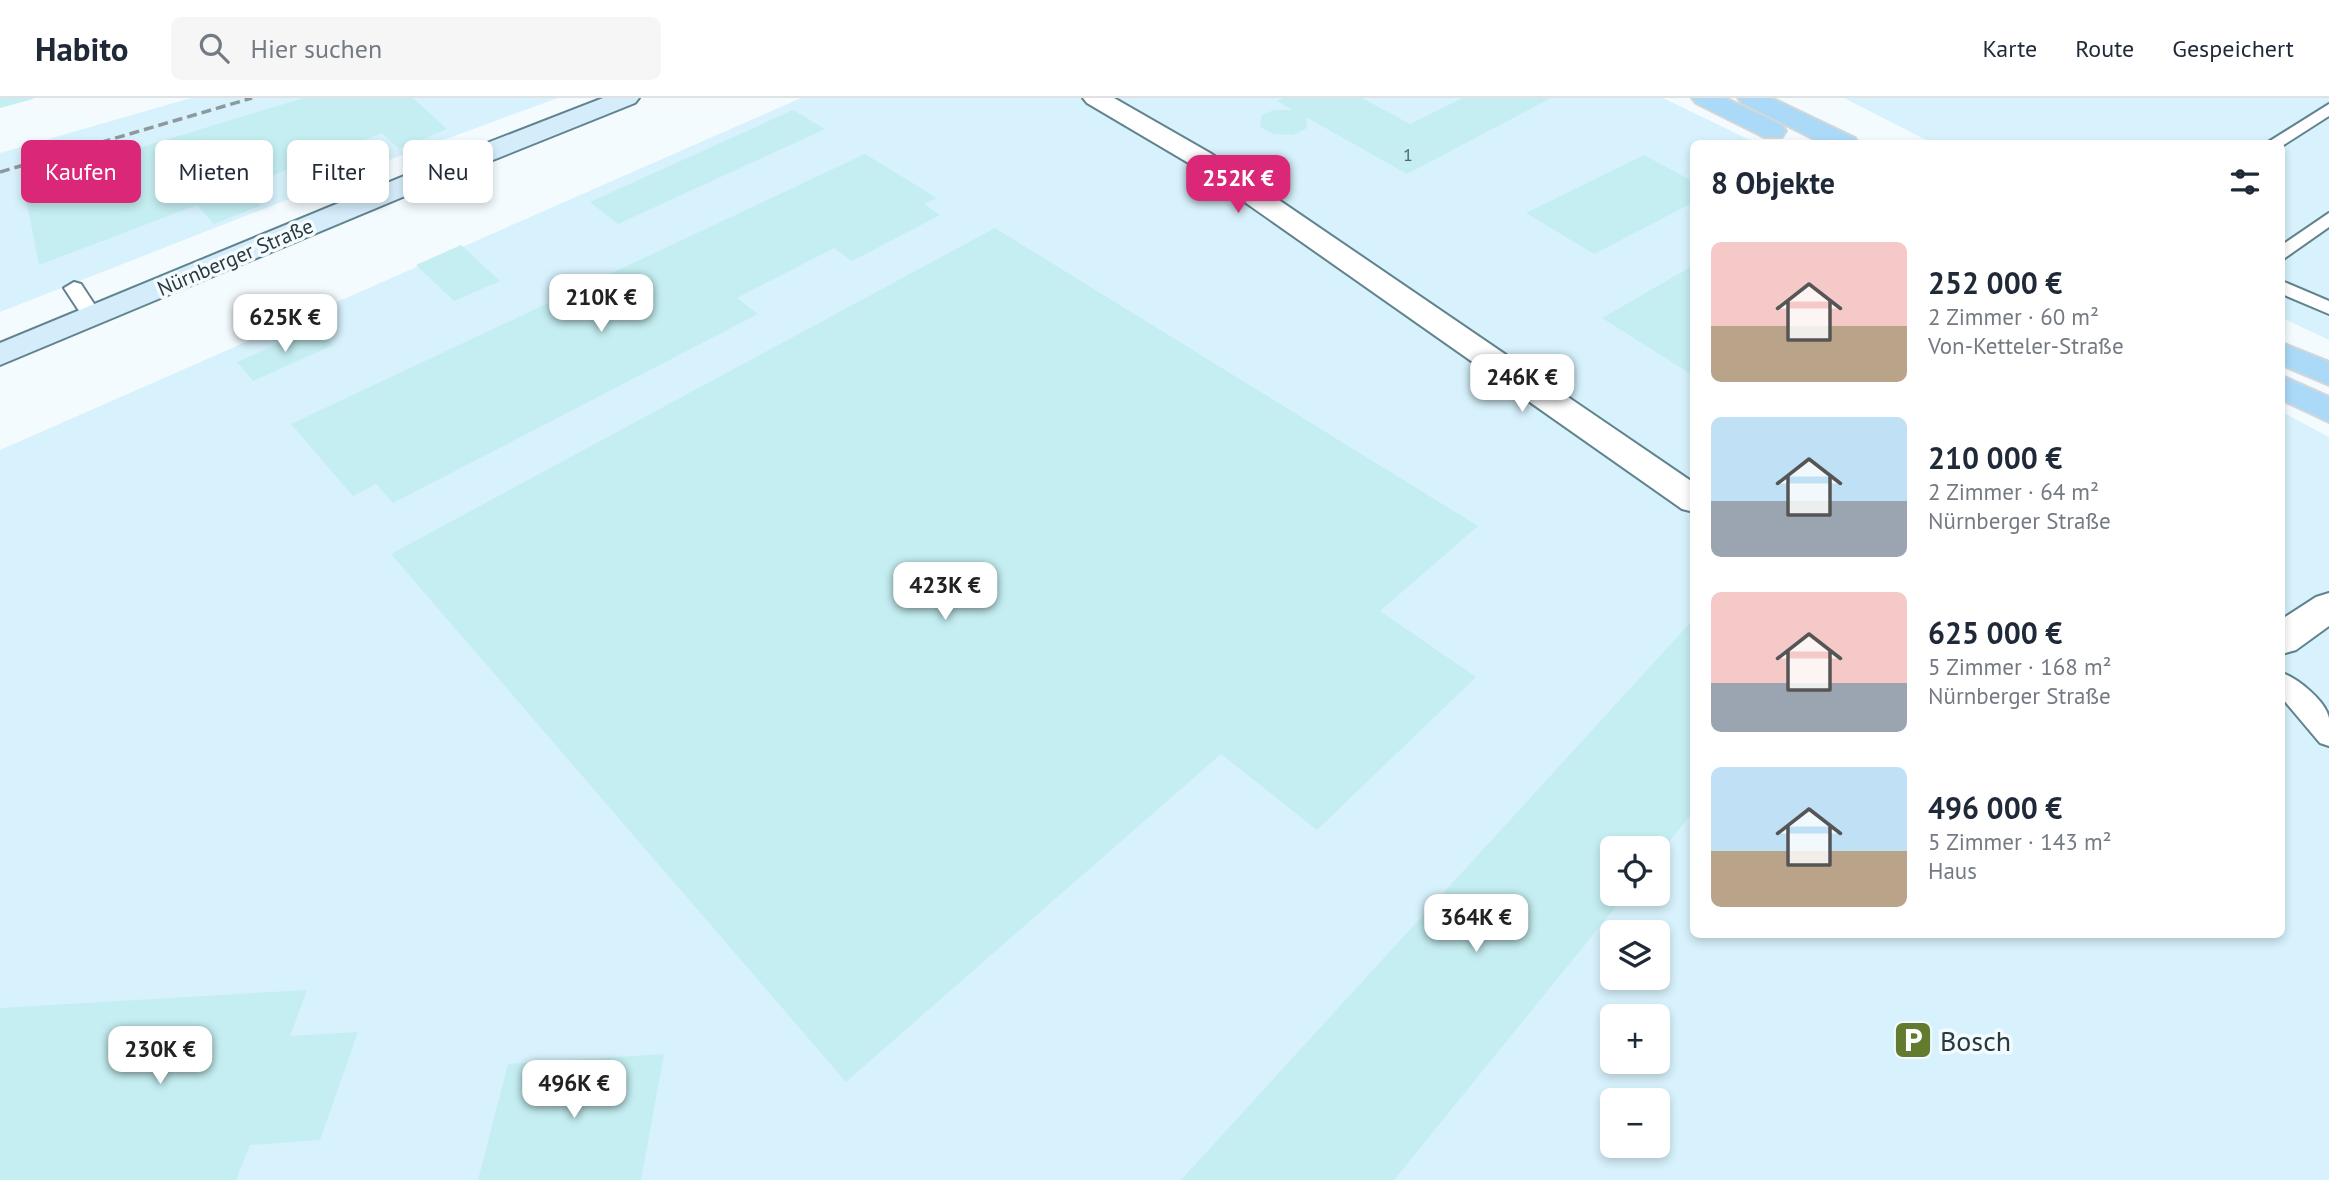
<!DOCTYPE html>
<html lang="de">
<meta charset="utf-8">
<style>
:root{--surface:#fff;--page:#f6f6f7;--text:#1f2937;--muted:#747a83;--line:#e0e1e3;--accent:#db2777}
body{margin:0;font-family:"PT Sans",sans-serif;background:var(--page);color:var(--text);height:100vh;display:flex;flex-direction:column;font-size:26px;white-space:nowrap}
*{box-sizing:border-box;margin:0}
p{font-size:23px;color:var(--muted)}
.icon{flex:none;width:38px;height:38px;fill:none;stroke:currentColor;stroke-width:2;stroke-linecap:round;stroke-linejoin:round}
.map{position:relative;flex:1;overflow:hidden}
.sheet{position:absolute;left:1690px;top:42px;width:595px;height:798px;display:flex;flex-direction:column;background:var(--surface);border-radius:10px;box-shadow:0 4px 10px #0003}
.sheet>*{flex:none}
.hud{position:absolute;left:21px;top:42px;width:665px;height:63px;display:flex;gap:14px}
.buttons{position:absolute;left:1600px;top:738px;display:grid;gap:14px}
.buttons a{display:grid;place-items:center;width:70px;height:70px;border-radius:10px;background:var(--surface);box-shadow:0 4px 10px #0003;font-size:35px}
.price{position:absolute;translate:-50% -60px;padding:0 16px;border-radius:14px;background:#fff;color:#222;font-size:23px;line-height:46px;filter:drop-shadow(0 2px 4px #0008)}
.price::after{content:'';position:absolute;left:50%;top:42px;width:21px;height:16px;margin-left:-10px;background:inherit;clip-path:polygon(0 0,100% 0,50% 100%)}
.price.on{background:var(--accent);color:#fff}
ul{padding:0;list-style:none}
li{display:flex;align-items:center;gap:21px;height:175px;padding:0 21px}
li span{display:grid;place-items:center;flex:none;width:196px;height:140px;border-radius:10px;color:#555}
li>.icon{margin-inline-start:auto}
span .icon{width:84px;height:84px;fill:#fffc;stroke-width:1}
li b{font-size:30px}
h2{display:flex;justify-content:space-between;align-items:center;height:84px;padding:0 21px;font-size:30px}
.chip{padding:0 24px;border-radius:10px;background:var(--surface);box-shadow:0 4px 10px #0003;font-size:24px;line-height:63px}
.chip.on{background:var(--accent);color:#fff}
header{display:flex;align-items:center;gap:42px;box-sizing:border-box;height:98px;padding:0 35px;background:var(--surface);border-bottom:2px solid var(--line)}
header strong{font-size:33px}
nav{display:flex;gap:38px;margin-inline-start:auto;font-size:24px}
.search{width:490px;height:63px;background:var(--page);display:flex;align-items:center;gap:18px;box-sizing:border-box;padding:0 24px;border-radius:10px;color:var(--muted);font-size:26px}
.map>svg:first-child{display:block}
.built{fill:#d7f2fc;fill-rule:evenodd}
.building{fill:#c4eef1}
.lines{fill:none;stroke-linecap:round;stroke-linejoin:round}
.lane-casing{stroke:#60838e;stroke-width:4}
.street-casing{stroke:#60838e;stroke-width:4}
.secondary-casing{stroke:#60838e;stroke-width:4}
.primary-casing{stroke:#d4d7d8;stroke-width:4}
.lane{fill:#fff;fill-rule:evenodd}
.street{fill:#fff;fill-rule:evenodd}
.secondary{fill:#d5ecfb;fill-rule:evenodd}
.primary{fill:#abd9f8;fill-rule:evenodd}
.rail{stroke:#8e999d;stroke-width:3.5;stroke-dasharray:10 5;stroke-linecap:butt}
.labels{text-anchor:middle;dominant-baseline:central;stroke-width:7;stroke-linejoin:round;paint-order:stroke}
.far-number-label{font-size:18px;fill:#50666b}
.far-street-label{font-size:21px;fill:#2a393e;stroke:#f4fbfe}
.near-poi-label{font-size:28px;fill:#2a393e;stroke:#f4fbfe;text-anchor:start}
</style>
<header>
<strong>Habito</strong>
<div class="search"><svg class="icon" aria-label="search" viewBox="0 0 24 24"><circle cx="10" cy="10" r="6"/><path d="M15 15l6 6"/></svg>Hier suchen</div>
<nav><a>Karte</a><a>Route</a><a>Gespeichert</a></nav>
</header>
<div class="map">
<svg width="2329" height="1082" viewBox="0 0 2329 1082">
<rect width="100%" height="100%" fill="#f4fbfe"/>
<path class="built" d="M191,0H558L386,63L0,214V55Z
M801,0H1663L1756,45L1694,46V836H2282V314L2329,339V1082H0V352ZM1612,751H1657V796H1612ZM1612,835H1657V880H1612ZM1612,919H1657V964H1612ZM1612,1003H1657V1048H1612Z
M1844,0H2329V242L2282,220V46L1932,45Z"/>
<path class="building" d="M0,0H33V1L0,10Z
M304,0H413L447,31L399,51L382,35L245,88L260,108L214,126L197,107L39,167L23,85Z
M1282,0H1362L1410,26L1463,0H1551L1407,76L1306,19L1307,30L1293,37L1273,36L1260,29L1262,17L1274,12H1293L1277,3Z
M793,12L825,31L618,126L590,104Z
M865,56L937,100L924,106L940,117L852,163L834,150L737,200L758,216L393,405L376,386L353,398L291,326Z
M1644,57L1694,84V104L1594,156L1526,115Z
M995,130L1478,428L1380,513L1476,579L1317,732L1221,656L846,984L391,456Z
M461,147L500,183L454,203L416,167Z
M1694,167V278L1602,220Z
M317,229L333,247L253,283L237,264Z
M1690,525L1694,527V713L1657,758V751H1612V796H1626L1394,1082H1181Z
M307,892L290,938L358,934L320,1042L250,1047L236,1082H0V910Z
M664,956L641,1082H478L508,966Z"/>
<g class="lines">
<g class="lane-casing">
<path id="lane" d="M2329,6V18L2282,48L2265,46Z
M426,50C436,52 446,64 452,72L449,76H437L418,55Z
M2329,115V129L2282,162V147Z
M2282,183L2329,203V216L2282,196Z
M74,184L81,186L102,218L99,222L92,224L85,222L64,190Z
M2282,575C2297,580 2326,603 2329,620C2329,628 2329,639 2329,648L2320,645L2282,600Z"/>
</g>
<g class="street-casing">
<path id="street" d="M1083,0H1114L1210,55L1694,385V414L1682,411L1192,67L1087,5Z
M2329,495V528L2296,552L2282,556V521L2316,499Z"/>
</g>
<g class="secondary-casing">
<path id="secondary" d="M603,0H639L635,5L453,78L0,267V245L433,66Z"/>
</g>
<g class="primary-casing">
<path id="primary" d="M1692,0H1725L1782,27L1786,33L1782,39H1764L1696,5Z
M1738,0H1771L1855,40L1859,46H1824L1742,5Z
M2282,245L2329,264V287L2282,267Z
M2282,278L2329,299V324L2282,302Z"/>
</g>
<use href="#lane" class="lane"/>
<use href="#street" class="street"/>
<use href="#secondary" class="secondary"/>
<use href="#primary" class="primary"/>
<path class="rail" d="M0,74L252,0"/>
</g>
<defs>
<g id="parking-square" transform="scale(2.0125)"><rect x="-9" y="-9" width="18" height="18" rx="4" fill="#637b2e" stroke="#f4fbfe"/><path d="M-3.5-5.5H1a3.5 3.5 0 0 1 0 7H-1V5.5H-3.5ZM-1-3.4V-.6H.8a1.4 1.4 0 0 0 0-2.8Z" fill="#fff"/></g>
</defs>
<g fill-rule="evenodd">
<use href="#parking-square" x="1913" y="942"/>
</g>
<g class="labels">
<g class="far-number-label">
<text x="1408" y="56">1</text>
</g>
<g class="far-street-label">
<text transform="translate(235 159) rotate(-23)">Nürnberger Straße</text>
</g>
<g class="near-poi-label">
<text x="1940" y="942">Bosch</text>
</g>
</g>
</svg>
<div class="buttons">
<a><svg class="icon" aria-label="locate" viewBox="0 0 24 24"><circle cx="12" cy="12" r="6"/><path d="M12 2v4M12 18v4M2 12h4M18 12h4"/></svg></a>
<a><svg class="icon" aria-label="layers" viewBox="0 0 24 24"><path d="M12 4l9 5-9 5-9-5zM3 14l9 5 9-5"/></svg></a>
<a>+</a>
<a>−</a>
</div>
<b class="price on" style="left:1238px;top:117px">252K €</b>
<b class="price" style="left:601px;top:236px">210K €</b>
<b class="price" style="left:285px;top:256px">625K €</b>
<b class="price" style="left:1522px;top:316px">246K €</b>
<b class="price" style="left:945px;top:524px">423K €</b>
<b class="price" style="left:1476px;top:856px">364K €</b>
<b class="price" style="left:160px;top:988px">230K €</b>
<b class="price" style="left:574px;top:1022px">496K €</b>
<div class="hud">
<a class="chip on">Kaufen</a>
<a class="chip">Mieten</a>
<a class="chip">Filter</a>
<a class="chip">Neu</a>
</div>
<section class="sheet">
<h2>8 Objekte<svg class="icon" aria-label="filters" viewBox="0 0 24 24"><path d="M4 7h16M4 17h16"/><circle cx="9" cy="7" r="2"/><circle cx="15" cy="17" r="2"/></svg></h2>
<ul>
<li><span style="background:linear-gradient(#f6c9c9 60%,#b9a48a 0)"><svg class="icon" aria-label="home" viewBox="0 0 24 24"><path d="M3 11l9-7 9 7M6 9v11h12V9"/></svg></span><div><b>252 000 €</b><p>2 Zimmer · 60 m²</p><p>Von-Ketteler-Straße</p></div></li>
<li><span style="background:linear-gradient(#bfe0f5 60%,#9aa5b1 0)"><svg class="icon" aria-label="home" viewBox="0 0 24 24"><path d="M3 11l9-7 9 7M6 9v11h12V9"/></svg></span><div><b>210 000 €</b><p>2 Zimmer · 64 m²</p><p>Nürnberger Straße</p></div></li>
<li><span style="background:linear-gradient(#f6c9c9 65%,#9aa5b1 0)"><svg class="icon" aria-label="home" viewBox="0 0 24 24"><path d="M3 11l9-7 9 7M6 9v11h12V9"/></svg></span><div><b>625 000 €</b><p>5 Zimmer · 168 m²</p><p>Nürnberger Straße</p></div></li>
<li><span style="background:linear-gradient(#bfe0f5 60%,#b9a48a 0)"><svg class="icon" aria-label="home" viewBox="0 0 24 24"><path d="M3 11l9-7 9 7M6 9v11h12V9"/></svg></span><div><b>496 000 €</b><p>5 Zimmer · 143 m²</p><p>Haus</p></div></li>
</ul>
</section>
</div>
